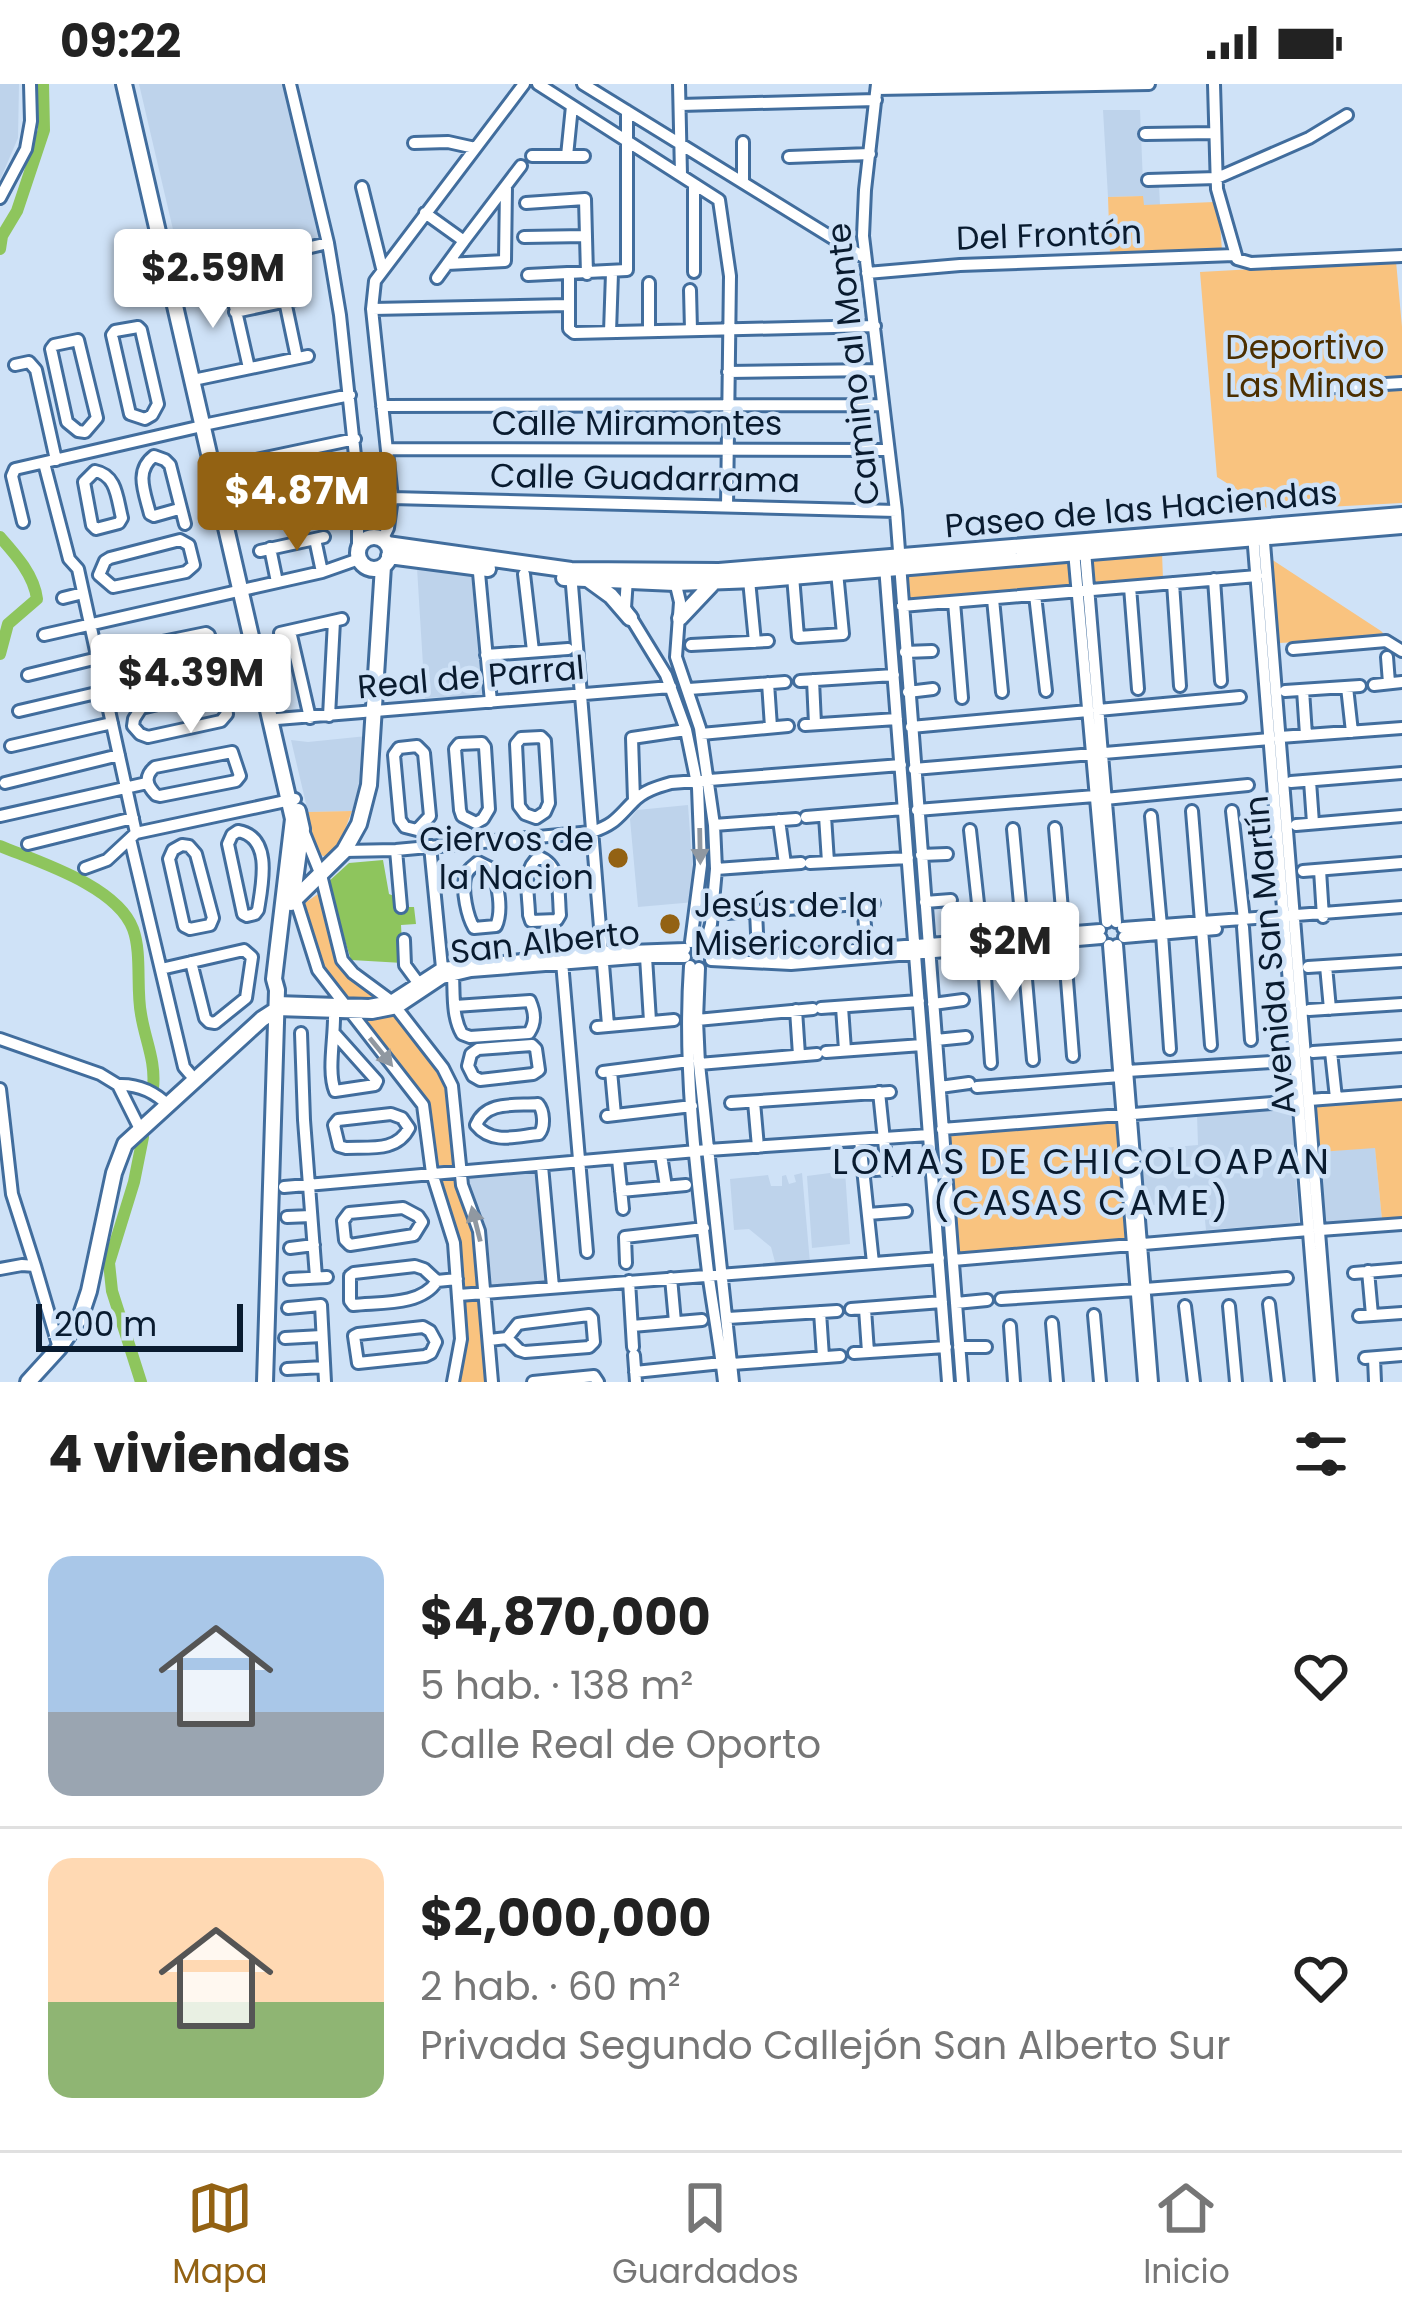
<!DOCTYPE html>
<html lang="es">
<meta charset="utf-8">
<style>
:root{--surface:#fff;--page:#f6f6f6;--text:#222;--muted:#767676;--line:#e0e0e0;--accent:#936213}
body{margin:0;font-family:Poppins,sans-serif;background:var(--page);color:var(--text);height:100vh;display:flex;flex-direction:column;font-size:45px;white-space:nowrap}
*{box-sizing:border-box;margin:0}
p{font-size:39px;color:var(--muted)}
.icon{flex:none;width:66px;height:66px;fill:none;stroke:currentColor;stroke-width:2;stroke-linecap:round;stroke-linejoin:round}
.map{position:relative;height:1298px;overflow:hidden}
.sheet{display:flex;flex-direction:column;background:var(--surface);flex:1}
.sheet>*{flex:none}
.scale{position:absolute;left:36px;bottom:30px;width:207px;box-sizing:border-box;padding-left:12px;border:6px solid #091b2f;border-top:0;font-size:33px;line-height:42px;white-space:nowrap;color:#091b2f;-webkit-text-stroke:9px #cfe2f7;paint-order:stroke}
.price{position:absolute;translate:-50% -102px;padding:0 27px;border-radius:12px;background:#fff;color:#222;font-size:39px;line-height:78px;filter:drop-shadow(0 3px 6px #0008)}
.price::after{content:'';position:absolute;left:50%;top:72px;width:36px;height:27px;margin-left:-18px;background:inherit;clip-path:polygon(0 0,100% 0,50% 100%)}
.price.current{background:var(--accent);color:#fff}
ul{padding:0;list-style:none}
li{display:flex;align-items:center;gap:36px;height:300px;padding:0 48px}
li+li{border-top:3px solid var(--line)}
li span{display:grid;place-items:center;flex:none;width:336px;height:240px;border-radius:24px;color:#555}
li>.icon{margin-inline-start:auto}
span .icon{width:144px;height:144px;fill:#fffc;stroke-width:1}
li b{font-size:51px}
h2{display:flex;justify-content:space-between;align-items:center;height:144px;padding:0 48px;font-size:51px}
.status{display:flex;justify-content:space-between;align-items:center;height:84px;padding:0 60px;background:var(--surface);direction:ltr}
.status svg{height:33px;fill:currentColor}
.tab-bar{display:flex;justify-content:space-around;align-items:center;height:168px;border-top:3px solid var(--line);background:var(--surface);font-size:33px;color:var(--muted)}
.tab-bar a{display:grid;justify-items:center;gap:6px}
.tab-bar .current{color:var(--accent)}
.map>svg:first-child{display:block}
.built{fill:#bed3eb}
.green{fill:#f9c37f}
.water{fill:#8ec55d}
.lines{fill:none;stroke-linecap:round;stroke-linejoin:round}
.river{stroke:#8ec55d;stroke-width:12}
.minor-casing{stroke:#416d9d;stroke-width:16}
.major-casing{stroke:#416d9d;stroke-width:20}
.minor{stroke:#fff;stroke-width:10}
.major{stroke:#fff;stroke-width:14}
.oneway{fill:#9098a1}
.poi-dot{fill:#936213;stroke:#cfe2f7;stroke-width:4.5}
.labels{text-anchor:middle;dominant-baseline:central;stroke-width:9;stroke-linejoin:round;paint-order:stroke}
.street-label{font-size:33px;fill:#091b2f;stroke:#cfe2f7}
.park-label{font-size:33px;fill:#4c2f00;stroke:#cfe2f7}
.poi-label{font-size:33px;fill:#091b2f;stroke:#cfe2f7;text-anchor:end}
.neighbourhood-label{font-size:36px;letter-spacing:3px;fill:#091b2f;stroke:#cfe2f7}
</style>
<div class="status"><b>09:22</b><svg viewBox="0 0 49 12"><path d="M0 12V9h3v3zM5 12V6h3v6zM10 12V3h3v9zM15 12V0h3v12zM26 1h20v11H26zM47 4h2v5h-2z"/></svg></div>
<div class="map">
<svg width="1402" height="1298" viewBox="0 0 1402 1298">
<rect width="100%" height="100%" fill="#cfe2f7"/>
<path class="built" d="M0,0H19L18,54L0,96Z
M139,0H285L320,155L182,184Z
M1103,26H1140L1143,99L1159,101L1160,121H1143L1142,112L1108,113Z
M417,484L471,489L482,611L425,614Z
M367,652L364,684L352,727L308,728L291,656L308,658Z
M688,721L695,818L638,823L630,735L637,726Z
M1291,1024L1299,1139L1206,1146L1203,1117L1144,1122L1138,1066L1198,1061L1197,1031Z
M1375,1063L1382,1136L1324,1139L1319,1068Z
M536,1087L546,1200L492,1203L486,1145L480,1125L472,1113L467,1092Z
M845,1087L850,1160L812,1164L807,1092Z
M802,1089L810,1179L776,1182L771,1163L749,1145L734,1146L730,1095L768,1091L771,1102H782V1092L786,1091L789,1100L796,1098L794,1091Z"/>
<path class="green" d="M1143,112L1144,121L1214,118L1220,139L1222,167L1110,170L1108,113Z
M1396,177L1402,243V419L1270,426L1217,393L1200,188Z
M1162,468L1163,496L1092,502L1090,473Z
M1071,474L1073,504L907,518L906,488Z
M1271,475L1381,547L1387,553L1279,559Z
M352,727L339,761L326,773L318,770L306,739L308,728Z
M318,810L336,876L344,887L381,916L346,917L343,913L319,872L305,819Z
M395,929L440,988L447,1006L453,1082L437,1081L429,1023L418,1005L360,935Z
M1402,1015V1133L1382,1136L1375,1064L1319,1068L1314,1022Z
M1119,1036L1128,1157L958,1170L946,1050Z
M451,1093L456,1095L472,1137L480,1201L471,1206H463L459,1154L438,1098Z
M477,1215L481,1218L486,1298H455L464,1217Z"/>
<path class="water" d="M383,776L389,810L394,812L395,823H414L416,840L401,841L403,879L351,876L327,799L349,779Z"/>
<g class="lines">
<path class="river" d="M0,165L2,152L17,127L44,46L43,0
M0,453C16,471 34,491 37,515L8,540L0,570
M0,762C39,778 117,802 133,845C142,869 136,905 141,930C145,956 156,977 153,1004
M141,1298L112,1207L109,1179L134,1098L143,1053"/>
<g class="minor-casing">
<path id="minor" d="M290,0L328,159L340,231L358,400V465
M538,0L719,116L730,192L727,423
M583,0L865,174
M679,0L681,90
M877,0L865,106L863,152L896,427L962,1298
M1214,0L1217,105L1237,175L1251,179L1402,172
M877,5L1149,0
M680,21L876,16
M1145,50L1215,49
M414,59L448,58L475,64
M532,72H584
M567,72L572,22
M789,73L870,70
M1148,96L1217,94L1309,54L1347,31
M743,98V58
M694,102V188
M362,103L382,184
M0,114L26,65L31,37L30,0
M526,119L585,115L587,190
M425,129L464,157L521,82
M524,153L586,152
M447,180L505,177L506,102
M226,183L249,284
M867,189L960,181L1234,171
M569,190V245L574,249L875,242
M528,191L627,186V27
M437,194L464,157
M169,196L328,159
M649,199V247
M690,206L691,246
M285,217L297,274
M372,225L568,221
M235,228L301,214
M138,243L141,246L158,320L152,331L145,335L130,330L112,251L115,247Z
M610,248L612,189
M78,256L97,334L85,348L78,347L67,338L51,265L54,261Z
M15,281L29,278L36,286L56,376
M728,288L878,286
M198,295L308,272
M1320,304L1402,299
M382,322L882,321
M208,340L350,311
M355,355L251,377L260,421L358,400
M387,365L888,366
M44,379L69,475L78,485L136,749
M95,387C117,391 117,415 122,434L119,439L96,445L92,441L84,398Z
M392,414L896,427
M179,425L154,432L150,430C145,409 134,387 154,372L165,376L170,381L185,440
M23,438L12,392L15,385L202,342
M1263,446L1331,1298
M1253,450L1321,1298
M315,455L322,488
M180,456L189,461L194,481L186,488L113,503L99,491L105,477L110,474Z
M382,456L388,444L392,414L372,225L375,197L524,0
M270,464L277,498
M260,467L324,453
M1074,467L1107,838
M1085,467L1116,838
M478,478L491,618
M885,482L948,1298
M571,489L608,941
M524,490L533,567
M793,492L798,553L843,550L837,488
M627,495L625,524L666,591L686,646L698,704L701,781L691,858
M1214,495L1221,597
M749,496L755,558
M675,497L680,518L676,573L700,644L714,741L716,785L711,840L706,859
M1173,499L1180,602
M1130,503L1138,605
M1035,511L1046,607
M63,514L83,509
M993,515L1002,608
M954,518L962,614
M902,522L1257,492
M290,547L310,634
M206,549L209,551L214,574L211,577L133,595L120,583L123,569L128,565Z
M280,549L342,535
M44,551L322,488L359,475
M691,561L768,557
M1293,565L1386,557L1402,567
M905,568L932,567
M486,571L568,565
M1387,573L1389,599
M28,591L98,574
M813,596L815,640
M800,597L894,591
M768,599L771,643
M1374,601L1402,598
M1347,603L1352,648
M689,605L785,598
M216,606L222,609L227,630L221,637L148,653L140,650L133,642L134,635L141,624Z
M1303,606L1306,651
M1285,607L1360,602
M908,608L933,605
M1098,626L1240,613
M19,627L105,607
M329,632L334,537
M277,635L671,603
M805,641L897,635
M911,643L1088,627
M701,650L788,642
M541,653L545,657L549,719L545,728L536,734L525,730L519,722L516,660L521,654Z
M1280,653L1402,644
M482,659L485,663L489,725L483,735L476,739L462,732L460,726L455,665L459,660Z
M11,662L112,639
M417,662L424,669L430,732L417,746L405,743L400,736L394,671L399,664Z
M232,668L240,692L236,697L160,712L156,711C146,701 144,692 155,683Z
M914,685L1270,655
M1310,697L1313,739
M1291,698L1402,689
M5,699L119,671
M1105,715L1248,701
M634,716L632,654L686,646
M917,726L1095,712
M1192,727L1201,838
M1232,727L1244,836
M0,732L147,699
M825,732L828,778
M1151,732L1161,842
M806,733L904,725
M779,736L785,780
M714,741L796,735
M1296,741L1402,732
M1055,744L1064,849
M1013,745L1023,852
M970,746L982,856
M238,747C273,753 262,801 258,826L255,830L247,832L243,830L228,760L232,751Z
M304,749L321,791L342,876L353,889L391,917L443,984L452,1002L462,1101L479,1147L492,1298
M130,755L184,983L190,990
M28,760L133,734
M182,761L189,762L196,770L213,834L210,841L190,845L184,842L169,775L173,766Z
M430,762L442,884
M396,766L401,823
M344,767L396,766L592,748C615,740 617,734 633,718C643,707 657,703 671,699L901,681
M921,771L947,770
M539,773C562,782 558,809 560,831L557,836L531,837L529,831C529,811 521,786 539,773Z
M478,778L492,785C498,800 503,827 496,842L474,844C467,832 462,807 465,794C467,786 472,783 478,778Z
M810,779L908,774
M85,784L107,776L136,749L295,715
M716,785L801,779
M1320,786L1323,833
M1303,787L1402,779
M295,813L318,886L423,1021L432,1089L454,1159L461,1255L453,1298
M925,818L951,816
M863,820L867,864
M756,827L758,871
M727,829L874,819
M1243,843L1251,956
M1123,844L1402,823
M1202,845L1211,961
M1162,850L1170,965
M1124,853L1216,845
M404,856L405,881L419,900
M1064,858L1073,972
M1023,861L1033,976
M1109,861L1144,1298
M1117,861L1152,1298
M983,864L991,979
M756,871H794L1100,846
M646,873L650,937
M711,876L791,880L1101,854
M562,878L587,1168
M690,882C683,983 696,1087 708,1188C713,1224 720,1261 724,1298
M1326,882L1330,925
M1308,883L1402,877
M699,884L697,936L699,980L733,1298
M161,885L244,866L252,873L246,914L215,939L209,938L205,934L191,878
M453,891C454,910 452,933 462,950L470,953L529,949C536,938 535,929 530,917L455,922
M276,918L369,921L391,917L442,884L602,868L685,865
M933,920L963,916
M842,923L845,966
M821,924L919,917
M276,926L372,929L397,924L442,894L471,887L646,873H685
M796,926L799,971
M1309,926L1402,920
M334,928C335,952 327,987 335,1007L375,1001L377,997L335,950
M697,936L813,925
M597,943L674,936
M301,949L304,1036L316,1193
M0,955L100,990L118,1001L140,1045
M936,956L966,953
M532,961L536,965L539,986L533,990L480,996L473,992L468,982L471,970L478,965Z
M826,968L922,961
M1313,968L1402,962
M1331,968L1336,1014
M699,980L817,970
M611,987L615,1031
M1127,987L1272,978
M603,988L689,977
M118,1001C138,1000 155,1008 169,1022
M940,1003L969,999
M977,1003L1120,992
M0,1005L12,1110L35,1182
M879,1008L887,1085
M1309,1016L1402,1009
M754,1018L758,1063
M731,1019L890,1008
M538,1020C544,1027 545,1043 539,1050C517,1052 492,1061 476,1041C486,1016 516,1022 538,1020Z
M391,1030L402,1034L409,1044C397,1068 370,1063 346,1064L339,1062L334,1041L338,1036Z
M607,1032L692,1022
M942,1045L1298,1017
M860,1056L873,1179
M661,1071L666,1103
M618,1075L623,1125
M542,1082L553,1203
M875,1086L902,1084
M284,1103L708,1066L929,1051
M621,1107L686,1101
M403,1124L418,1132L422,1138L414,1151L350,1161L345,1156L343,1137L349,1129Z
M868,1130L906,1127
M287,1133L311,1132
M1320,1146L1402,1140
M290,1164L314,1161
M953,1176L1309,1146
M626,1179L625,1153L704,1144
M0,1185L22,1181L35,1182L59,1264
M1368,1187L1372,1231
M1354,1189L1402,1185
M671,1194L675,1238
M290,1195L327,1193
M437,1197C421,1222 381,1218 353,1221L350,1217V1192L354,1189L415,1182L424,1185L437,1197L457,1195
M629,1197L633,1263
M1145,1205L1287,1194
M459,1211L939,1174
M1001,1215L1137,1206
M956,1219L987,1216
M1269,1220L1278,1298
M1185,1222L1194,1298
M1229,1222L1236,1298
M288,1224L321,1221L325,1298
M851,1225L942,1218
M865,1225L868,1268
M820,1228L823,1273
M1094,1231L1100,1298
M1359,1232L1402,1229
M728,1234L837,1227
M1052,1239L1057,1298
M632,1242L702,1236
M1010,1242L1014,1298
M423,1243L430,1247L436,1258L431,1269L425,1272L358,1279L354,1252L358,1250Z
M285,1254L322,1252
M489,1256L507,1254L519,1266L525,1268L589,1263L594,1258L592,1234L589,1231L524,1239L518,1240L507,1254
M959,1263H986
M854,1269L946,1263
M634,1271L636,1298
M1365,1274L1402,1271
M1374,1274L1375,1298
M732,1280L840,1272
M287,1285L324,1283
M635,1288L722,1279
M533,1298L594,1292L598,1298"/>
</g>
<g class="major-casing">
<path id="major" d="M124,0L293,735L274,895L277,906L265,1298
M358 469a16 16 0 1 1 32 0a16 16 0 1 1-32 0Z
M387,460L571,486L719,487L1402,431
M389,472L488,485
M564,494L675,499L755,496L1402,442
M589,496L611,512L630,534
M680,534L714,498
M292,818L302,745L298,727
M291,819L344,767L359,740L369,701L383,482
M28,1298L59,1264L80,1234L89,1207L114,1089L125,1060L262,935L276,926"/>
</g>
<use href="#minor" class="minor"/>
<use href="#major" class="major"/>
</g>
<defs><path id="oneway-solid" d="M-6-.8H1V-3.2L6.5 0L1 3.2V.8H-6Z" transform="scale(3)"/></defs>
<g class="oneway">
<use href="#oneway-solid" transform="translate(700 762) rotate(89)"/>
<use href="#oneway-solid" transform="translate(381 968) rotate(51)"/>
<use href="#oneway-solid" transform="translate(476 1140) rotate(-104)"/>
</g>
<g class="poi-dot">
<circle cx="618" cy="774" r="12"/>
<circle cx="670" cy="840" r="12"/>
</g>
<g class="labels">
<g class="street-label">
<text transform="translate(1049 151) rotate(-2)">Del Frontón</text>
<text transform="translate(853 280) rotate(-96)">Camino al Monte</text>
<text x="637" y="339">Calle Miramontes</text>
<text transform="translate(645 394) rotate(1)">Calle Guadarrama</text>
<text transform="translate(1141 425) rotate(-5)">Paseo de las Haciendas</text>
<text transform="translate(471 593) rotate(-5)">Real de Parral</text>
<text transform="translate(545 858) rotate(-6)">San Alberto</text>
<text transform="translate(1270 871) rotate(-95)">Avenida San Martín</text>
</g>
<g class="park-label">
<text x="1305" y="263">Deportivo<tspan x="1305" dy="38">Las Minas</tspan></text>
</g>
<g class="poi-label">
<text x="594" y="755">Ciervos de<tspan x="594" dy="38">la Nacion</tspan></text>
<text x="694" y="821" text-anchor="start">Jesús de la<tspan x="694" dy="38">Misericordia</tspan></text>
</g>
<g class="neighbourhood-label">
<text x="1082" y="1077">LOMAS DE CHICOLOAPAN<tspan x="1082" dy="41">(CASAS CAME)</tspan></text>
</g>
</g>
</svg>
<div class="scale">200 m</div>
<b class="price" style="left:213px;top:247px">$2.59M</b>
<b class="price current" style="left:297px;top:470px">$4.87M</b>
<b class="price" style="left:191px;top:652px">$4.39M</b>
<b class="price" style="left:1010px;top:920px">$2M</b>
</div>
<section class="sheet">
<h2>4 viviendas<svg class="icon" aria-label="filters" viewBox="0 0 24 24"><path d="M4 7h16M4 17h16"/><circle cx="9" cy="7" r="2"/><circle cx="15" cy="17" r="2"/></svg></h2>
<ul>
<li><span style="background:linear-gradient(#a9c7e8 65%,#9aa5b1 0)"><svg class="icon" aria-label="home" viewBox="0 0 24 24"><path d="M3 11l9-7 9 7M6 9v11h12V9"/></svg></span><div><b>$4,870,000</b><p>5 hab. · 138 m²</p><p>Calle Real de Oporto</p></div><svg class="icon" aria-label="heart" viewBox="0 0 24 24"><path d="M12 20l-8-8c-3-5 5-10 8-4 3-6 11-1 8 4z"/></svg></li>
<li><span style="background:linear-gradient(#ffd9b3 60%,#8fb573 0)"><svg class="icon" aria-label="home" viewBox="0 0 24 24"><path d="M3 11l9-7 9 7M6 9v11h12V9"/></svg></span><div><b>$2,000,000</b><p>2 hab. · 60 m²</p><p>Privada Segundo Callejón San Alberto Sur</p></div><svg class="icon" aria-label="heart" viewBox="0 0 24 24"><path d="M12 20l-8-8c-3-5 5-10 8-4 3-6 11-1 8 4z"/></svg></li>
</ul>
</section>
<nav class="tab-bar">
<a class="current"><svg class="icon" aria-label="map" viewBox="0 0 24 24"><path d="M3 6l6-2 6 2 6-2v14l-6 2-6-2-6 2zM9 4v14M15 6v14"/></svg>Mapa</a>
<a><svg class="icon" aria-label="saved" viewBox="0 0 24 24"><path d="M7 4h10v16l-5-4-5 4z"/></svg>Guardados</a>
<a><svg class="icon" aria-label="home" viewBox="0 0 24 24"><path d="M3 11l9-7 9 7M6 9v11h12V9"/></svg>Inicio</a>
</nav>
